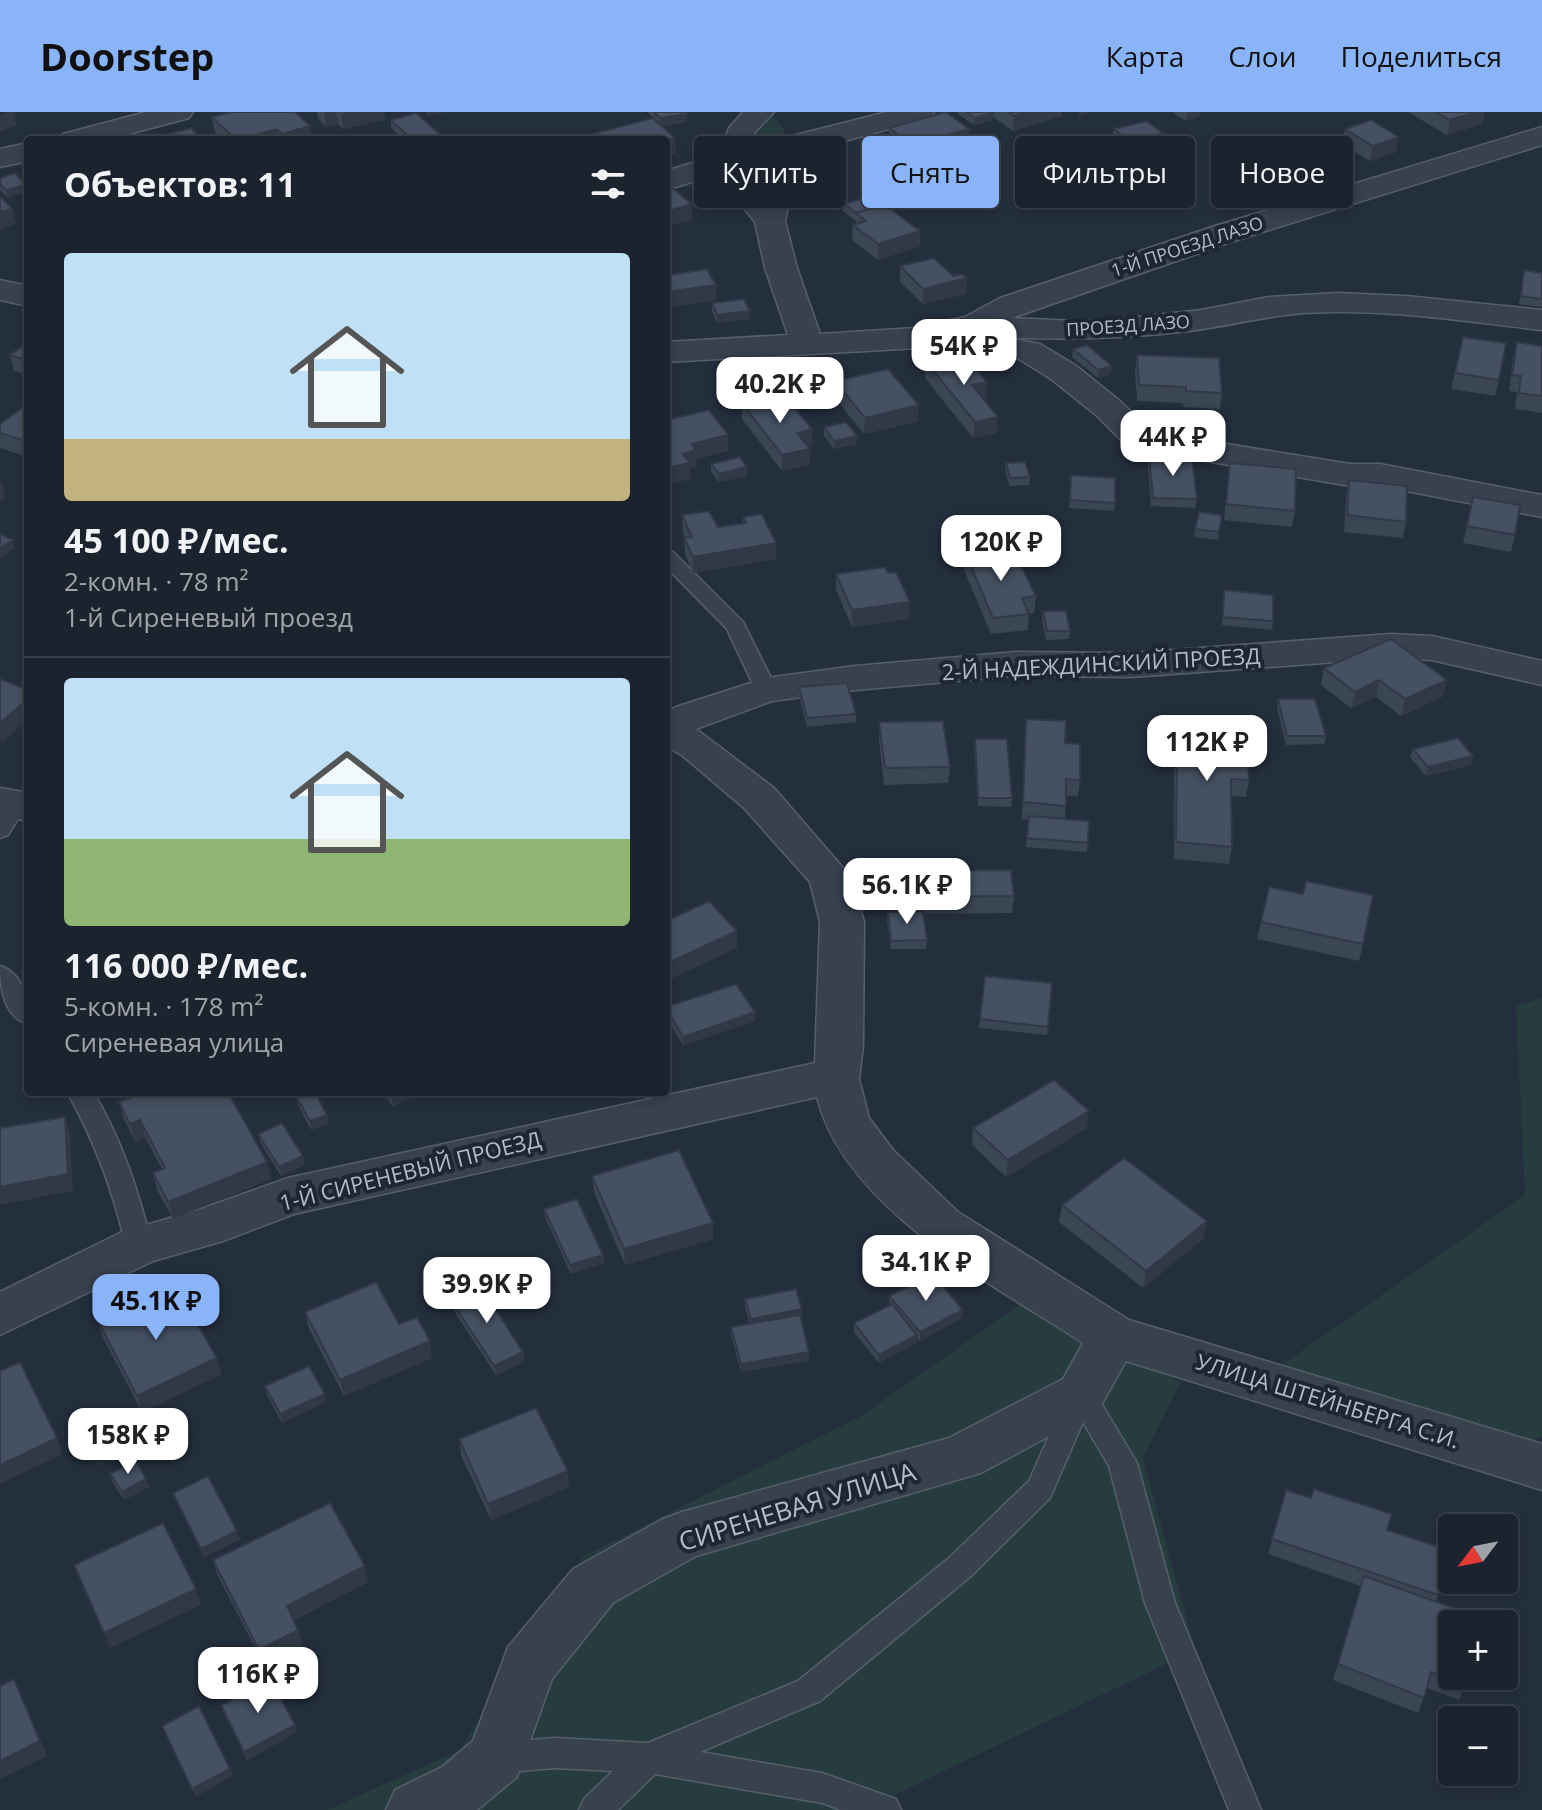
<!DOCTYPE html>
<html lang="ru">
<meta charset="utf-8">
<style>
:root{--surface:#1b232e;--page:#242b36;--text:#f1f3f6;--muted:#a0a4aa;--line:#39404a;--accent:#8ab4f8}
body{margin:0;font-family:"Open Sans",sans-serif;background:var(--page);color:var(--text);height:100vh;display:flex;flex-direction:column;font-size:30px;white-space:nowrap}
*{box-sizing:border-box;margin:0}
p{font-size:26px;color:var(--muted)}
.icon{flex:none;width:44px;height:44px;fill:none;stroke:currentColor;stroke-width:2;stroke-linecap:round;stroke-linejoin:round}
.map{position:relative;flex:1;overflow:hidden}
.panel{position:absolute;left:24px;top:24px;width:646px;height:960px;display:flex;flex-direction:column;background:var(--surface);border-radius:8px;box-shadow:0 4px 12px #0003,0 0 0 2px var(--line)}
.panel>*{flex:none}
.hud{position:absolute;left:694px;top:24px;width:728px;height:72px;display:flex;gap:16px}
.needle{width:52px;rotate:238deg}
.controls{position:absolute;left:1438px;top:1402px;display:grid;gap:16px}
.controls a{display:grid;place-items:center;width:80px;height:80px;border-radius:8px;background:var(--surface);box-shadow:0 4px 12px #0003,0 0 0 2px var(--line);font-size:40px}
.price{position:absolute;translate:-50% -68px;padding:0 18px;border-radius:16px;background:#fff;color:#222;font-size:26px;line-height:52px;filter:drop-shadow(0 2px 4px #0008)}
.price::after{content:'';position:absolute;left:50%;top:48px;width:24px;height:18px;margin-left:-12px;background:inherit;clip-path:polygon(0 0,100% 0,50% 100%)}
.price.current{background:var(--accent);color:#111}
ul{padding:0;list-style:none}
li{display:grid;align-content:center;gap:16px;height:424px;padding:0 40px}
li+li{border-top:2px solid var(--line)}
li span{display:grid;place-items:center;height:248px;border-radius:8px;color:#555}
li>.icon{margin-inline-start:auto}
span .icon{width:144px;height:144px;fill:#fffc;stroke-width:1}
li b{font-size:34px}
h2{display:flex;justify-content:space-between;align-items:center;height:96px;padding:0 40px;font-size:34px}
.pill{padding:0 28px;border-radius:8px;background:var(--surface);box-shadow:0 4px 12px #0003,0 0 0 2px var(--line);font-size:28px;line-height:72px}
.pill.current{background:var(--accent);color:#111}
header{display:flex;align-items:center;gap:48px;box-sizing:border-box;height:112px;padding:0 40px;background:var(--accent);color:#111}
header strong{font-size:38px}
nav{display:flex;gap:44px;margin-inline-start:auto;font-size:28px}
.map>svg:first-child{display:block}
.green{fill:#263c3f}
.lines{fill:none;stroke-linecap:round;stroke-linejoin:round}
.lane-casing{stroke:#565f6c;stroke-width:3}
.street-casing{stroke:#565f6c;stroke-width:3}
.lane{fill:#38414e;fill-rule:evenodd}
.street{fill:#38414e;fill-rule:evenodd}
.wall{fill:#3b4654}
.shaded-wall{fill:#303945}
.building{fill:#455162;stroke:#303945;stroke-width:2}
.labels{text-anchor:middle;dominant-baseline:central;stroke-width:8;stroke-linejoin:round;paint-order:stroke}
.far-street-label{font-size:18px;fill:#b4bcc9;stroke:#1d2633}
.street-label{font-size:22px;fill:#b4bcc9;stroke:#1d2633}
.near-street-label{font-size:26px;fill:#b4bcc9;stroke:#1d2633}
</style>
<header>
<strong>Doorstep</strong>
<nav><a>Карта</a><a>Слои</a><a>Поделиться</a></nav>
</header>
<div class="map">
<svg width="1542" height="1698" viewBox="0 0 1542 1698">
<rect width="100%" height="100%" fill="#242f3e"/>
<path class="green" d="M771,0L788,24L784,32L754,37L743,30Z
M1542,886V1324L1520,1335L1280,1254L1525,1083L1516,894Z
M1022,1191L1056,1211L1181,1270L1143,1346L1195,1538L863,1698H327L460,1638L584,1444L861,1304Z"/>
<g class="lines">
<g class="lane-casing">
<path id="lane" d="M666,438L673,440L743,510L777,578L774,583H758L727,517L666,455Z
M15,687L23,689L26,694L8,723L0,726V700L7,689Z
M0,854C25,862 28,890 28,912C4,905 0,876 0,854Z
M67,980H93C122,1027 139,1081 152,1134L148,1141L139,1145L130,1141L126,1134C113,1079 95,1029 67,980Z
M1081,1270L1091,1274L1137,1351L1175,1491L1261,1698H1229L1145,1491L1109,1354L1083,1310L1050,1386L971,1464L820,1589L700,1640L822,1661L896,1687L901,1698H841L822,1691L655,1662L618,1698H579L584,1687L613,1659L555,1656L496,1661L485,1657L480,1646L485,1635L496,1631L555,1626L648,1631L798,1569L949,1446L1029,1369L1071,1274Z"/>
</g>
<g class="street-casing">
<path id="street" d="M146,0H193L189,6L106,28H58L63,22Z
M743,0H774L755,20L748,35L887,0H934L930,6L796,42L798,47L785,109L797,156L820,222L915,216L965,205L1000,186L1215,114L1542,15V33L1237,128L1012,206L1076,209L1119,207L1201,198L1269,185L1337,181L1406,184L1542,198V218C1463,209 1384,196 1304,201C1265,204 1228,214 1189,219C1125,227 1064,228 1000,225L1040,232L1075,253L1120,289L1152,320L1350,352H1380L1542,383V405L1380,374H1350L1129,336L1096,303L1051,267L1019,247L979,240L975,233L979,226L987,224L956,226L919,236L666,250V230L788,223L765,156L755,110L718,62L666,78V59L718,43L729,16ZM768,49L761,78L746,59L747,53Z
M28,31V49L0,55V37Z
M0,168L28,174V194L0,188Z
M1391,522L1432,524L1542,549V573L1432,548L1391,546L1132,565L1016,564L855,578L772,589L696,617L774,676L851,765L864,810L863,934L859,967L869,1006L893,1038L958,1100L1129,1208L1542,1332V1378L1126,1249L1099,1297L981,1361L696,1444L613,1491L552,1567L517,1665L477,1698H386L395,1678L442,1655L473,1629L508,1535L573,1457L663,1407L682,1400L949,1326L1063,1267L1083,1231C994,1173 844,1096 817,985L294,1102L223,1129L153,1149L0,1223V1180L122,1120L198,1098L288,1066L815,951L820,810L810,770L744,696L683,644L666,634V600L676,595L766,566L855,554L1016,540L1132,541Z
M0,676L28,681V709L0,704Z"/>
</g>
<use href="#lane" class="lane"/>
<use href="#street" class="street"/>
</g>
<path class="wall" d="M231,0L311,28H223L215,20L212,5Z
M317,0H384L385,8L343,17L338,12L326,15L318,6Z
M648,0H686L687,10L661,14L675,26L676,41L666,43V28H592V22L656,10Z
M958,0H1062V4L1013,19L993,5V8L974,13L958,2Z
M1172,0H1200L1199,5L1186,9Z
M1408,0H1484L1482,12L1447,23Z
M391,8L442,28H405L391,16Z
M889,16L968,32L912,48L889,31Z
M1114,17L1163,21L1162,28L1129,37L1113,25Z
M1345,17L1396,40L1370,49L1342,32Z
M1058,39L1107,44L1065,53L1058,46Z
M1021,42L1051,50L1050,58L1036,61L1020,50Z
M1269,45L1330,61L1296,71L1268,53Z
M1216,55L1281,64L1279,79L1241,90L1214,70Z
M15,61L8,86L0,78V66Z
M844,92L920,119V134L878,148L852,128L853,113L856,112V109L843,99Z
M900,154L953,164L966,182L923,192L900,170Z
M1524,158L1542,161V195L1519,192Z
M712,191L750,207L717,211L712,199Z
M1463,225L1499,268L1495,284L1451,277Z
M28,230V263L14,259L10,243Z
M1517,230L1542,234V301L1515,297L1517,280L1509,279L1513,246Z
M1073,237L1111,262L1098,266L1072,245Z
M1137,243L1222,281L1220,297L1184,295L1183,291L1137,289L1135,259Z
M926,250L986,286L983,287L997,321L973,326L925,266Z
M835,269L918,309L864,322L834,285Z
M742,291L779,298L812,333L808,334L810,337V353L782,359L742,307Z
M28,293V345L0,336V312Z
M824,315L857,324L856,332L834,337L824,324Z
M1149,345L1197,387L1195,396L1151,394L1148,353Z
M1006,351L1030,365L1029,373L1010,374L1005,360Z
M1230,351L1295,399L1292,415L1224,408Z
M711,352L747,355V364L719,370L711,360Z
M1071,363L1115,391L1114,399L1069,396Z
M1349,368L1406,410L1403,426L1344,420L1346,384Z
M1473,385L1515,423L1511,440L1463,431Z
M682,403L718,415L743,411V405L776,431V447L693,461L685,442L684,426H685L683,420Z
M1222,403L1218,428L1194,425L1195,417Z
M965,441L1007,450L1036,484L1034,501L1029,502L1028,518L991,522L964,458Z
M888,461L909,507L852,515L836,478V462Z
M1224,478L1273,509L1272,518L1222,513Z
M1043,499L1070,519L1069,527L1046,528L1042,508Z
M1324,556L1447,568L1442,585L1401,604L1376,585L1351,596L1321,573Z
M799,575L856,602V610L807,615L799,584Z
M1278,587L1326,624L1324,632L1286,633L1277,596Z
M1026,607L1065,631L1080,668L1078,684H1066L1065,707L1088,731L1087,740L1026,735L1028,708L1022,707Z
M879,610L950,655L948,671L884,673L879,627Z
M1177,610L1231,635L1249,668L1246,685L1231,684L1232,735L1229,752L1174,747V627Z
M975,627L1012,686L1011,695L978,694L974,635Z
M1413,637L1473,644L1471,653L1426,664L1410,645Z
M906,759L1014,784L1012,801L923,802L927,828L926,837H891L887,808L888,800L906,799L905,776Z
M1261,810L1363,832L1359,849L1257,827Z
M985,864L1052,871L1047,923L979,916Z
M666,895L755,900V909L683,933L666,905Z
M132,980H228L271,1067L173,1107L157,1078L153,1061L162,1057L145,1025L135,1029L124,1007L119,990L134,985Z
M382,980H424L393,994Z
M296,984L327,1003L329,1011L311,1018L298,993Z
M973,1016H1087L1006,1065L972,1033Z
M258,1022L305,1053L281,1064L260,1030Z
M592,1064L713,1127L625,1153L594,1080Z
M1062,1093L1204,1126L1143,1176L1059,1110Z
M544,1097L603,1143L604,1151L571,1162L545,1105Z
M889,1184L962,1206L920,1229L917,1225L916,1231L879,1251L854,1220V1211L890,1193Z
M450,1187L523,1240L524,1249L496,1263L452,1196Z
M745,1187L802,1206H801L809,1249L741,1260L731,1223V1215L750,1212L745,1195Z
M170,1193L222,1262L142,1300L103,1226L98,1209Z
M305,1200L399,1212L432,1246L344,1284L309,1217Z
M265,1274L326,1290L282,1311L267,1283Z
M459,1327L569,1375L491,1408L461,1343Z
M110,1362L146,1367L149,1375L124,1388L113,1371Z
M1286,1378L1387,1418L1438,1483L1436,1490L1465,1573L1459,1588L1427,1576L1418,1601L1333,1568L1361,1474L1268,1442Z
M173,1381L240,1427L204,1445L176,1389Z
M213,1448L368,1470L294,1508L298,1518L303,1533L264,1553L218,1464Z
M221,1593L297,1620L247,1648L224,1601Z"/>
<path class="shaded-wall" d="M7,0H17V1L14,2L17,14L0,19V3Z
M324,0H336L338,12L326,15Z
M350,0H384L385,8L343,17L341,2Z
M426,0H446L427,5Z
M1027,0H1062V4L1013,19L1014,4Z
M1079,0H1092L1079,4Z
M1192,0H1200L1199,5L1186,9L1187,2Z
M1476,0H1484L1482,12L1447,23L1450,8Z
M993,1V8L974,13V6Z
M687,2V10L660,14V6Z
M310,14L311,28H283L282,22Z
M277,17L279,28H238Z
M969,17L968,32L912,48V33Z
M1163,21L1162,28L1129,37L1130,30Z
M442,24V28H427Z
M1399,25L1396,40L1370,49L1373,34Z
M675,26L676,41L666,43V28Z
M1107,36V44L1065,53V45Z
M1051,50L1050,58L1036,61V54Z
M1331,53L1330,61L1296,71L1297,64Z
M1281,64L1279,79L1241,90L1244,74Z
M26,73L28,80L8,86L6,78Z
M692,92V108L666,115V100Z
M12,97L16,112L0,117V100Z
M920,119V134L878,148V132Z
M967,166L966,182L923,192V177Z
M716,173L717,188L666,196V180Z
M750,199V207L717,211V203Z
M1112,254L1111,262L1098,266V258Z
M987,270L986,286L971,289L972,273Z
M919,293L918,309L864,322L865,306Z
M998,305L997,321L973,326L975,310Z
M812,317V333L797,337V321Z
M728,323V339L696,347L697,355L690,356V367L666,373V356L683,342L692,332Z
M857,324L856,332L834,337V329Z
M810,337V353L782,359V343Z
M747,355V364L719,370V362Z
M2,370L6,386L0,390V371Z
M13,428L15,436L0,446V436Z
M776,431V447L693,461V445Z
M910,490L909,507L852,515V498Z
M1379,568L1376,585L1351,596L1355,580Z
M1447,568L1442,585L1401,604L1405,587Z
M28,587V608L2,630L0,625V611Z
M1473,644L1471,653L1426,664L1428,655Z
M737,819V836L666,869V852Z
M755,900V909L683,933V925Z
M390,980H424L393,994Z
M1089,999L1087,1016L1006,1065L1008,1048Z
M327,1003L329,1011L311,1018L310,1009Z
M65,1005L70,1022L73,1079L0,1093V1075Z
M140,1008L145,1025L135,1029L130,1012Z
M303,1044L305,1053L281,1064L279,1055Z
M267,1050L271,1067L173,1107L168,1090Z
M1207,1109L1204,1126L1143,1176L1146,1159Z
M713,1111V1127L625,1153L624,1137Z
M603,1143L604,1151L571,1162L570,1153Z
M802,1197V1206L751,1215V1207Z
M963,1198L962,1206L920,1229V1220Z
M917,1223L916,1231L879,1251V1243Z
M430,1229L432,1246L344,1284L340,1268Z
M523,1240L524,1249L496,1263L494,1254Z
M809,1240V1249L741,1260V1252Z
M217,1246L222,1262L142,1300L137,1284Z
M325,1282L326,1290L282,1311L280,1302Z
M57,1326L63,1342L0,1372V1353Z
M119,1336L122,1344L96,1354L93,1345Z
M568,1359L569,1375L491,1408L488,1392Z
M146,1367L149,1375L124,1388L122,1380Z
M237,1419L240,1427L204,1445L201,1437Z
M365,1454L368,1470L291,1509L287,1494Z
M196,1477L201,1493L110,1536L104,1521Z
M298,1518L303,1533L264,1553L259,1538Z
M14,1567L47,1644L0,1667V1649Z
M295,1613L297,1620L247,1648L244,1640Z
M230,1657L233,1664L195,1685L192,1677Z"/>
<path class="building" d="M231,0H295L310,14L282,22L277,17L236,28L212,5Z
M654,0H686L687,2L660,6Z
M946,0L969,17L912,33L889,16Z
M967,0H992L993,1L974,6Z
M1008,0H1027L1014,4Z
M1436,0H1476L1450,8Z
M416,1L442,24L427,28H413L391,8Z
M653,6L675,26L666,28H598L592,22Z
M1371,8L1399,25L1373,34L1345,17Z
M1146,9L1163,21L1130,30L1114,17Z
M191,16L203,28H146Z
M1100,30L1107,36L1065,45L1058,39Z
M1302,35L1331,53L1297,64L1269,45Z
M1035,38L1051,50L1036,54L1021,42Z
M1253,45L1281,64L1244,74L1216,55Z
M15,61L26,73L6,78L0,72V66Z
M666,71L692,92L666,100Z
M0,84L12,97L0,100Z
M870,84L882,93L856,101L844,92Z
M884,92L920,119L878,132L853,113L866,109L856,101Z
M934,146L953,164L962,162L967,166L923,177L900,154Z
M707,157L716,173L666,180V158L669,163Z
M1524,158L1542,161V187L1521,184Z
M744,187L750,199L717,203L712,191Z
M1463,225L1506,231L1499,268L1455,261Z
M28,230V249L10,243Z
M1517,230L1542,234V284L1519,281L1521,264L1512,263Z
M1087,233L1112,254L1098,258L1073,237Z
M1137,243L1219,246L1222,281L1186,279V275L1139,273Z
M954,245L962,254L972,252L987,270L972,273L998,305L975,310L926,250Z
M888,257L919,293L865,306L835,269Z
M769,285L779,298L794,295L812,317L797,321L810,337L782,343L742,291Z
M26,293H28V330L0,321V312Z
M709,298L728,323L692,332L696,338L683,342L690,351L666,356V308Z
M846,310L857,324L834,329L824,315Z
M740,345L747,355L719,362L711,352Z
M1149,345L1192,346L1197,387L1153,386Z
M1025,350L1030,365L1010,366L1006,351Z
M1230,351L1296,357L1295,399L1226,392Z
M1071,363L1115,366V391L1070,388Z
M1349,368L1407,374L1406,410L1347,403Z
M1473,385L1520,393L1515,423L1467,414Z
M709,399L718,415L746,411L743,405L762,402L776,431L693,445L684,426L692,425L682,403Z
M1199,400L1222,403L1219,420L1195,417Z
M0,422L13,428L0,436Z
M1002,437L1007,450L1019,449L1036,484L1022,486L1029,502L993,506L965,441Z
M885,455L888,461L896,460L910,490L852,498L836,462Z
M1224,478L1273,483V509L1223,505Z
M1043,499H1066L1070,519H1047Z
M1391,527L1447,568L1405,587L1379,568L1355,580L1324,556Z
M0,567L28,578V587L0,611Z
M847,571L856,602L807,606L799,575Z
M1278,587H1315L1326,624H1287Z
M1026,607L1066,609L1065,631L1080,632V668L1066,667V694L1023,690Z
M943,609L950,655L885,656L879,610Z
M1177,610L1231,614V635L1248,636L1249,668L1231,667L1232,735L1176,730Z
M1458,626L1473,644L1428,655L1413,637Z
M975,627H1007L1012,686H978Z
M1029,704L1089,709L1088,731L1027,726Z
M1011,758L1014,784L908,785L906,759Z
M1306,769L1373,783L1363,832L1261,810L1269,775L1303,782Z
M709,789L737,819L666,852V809Z
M923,799L927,828L891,829L888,800Z
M985,864L1052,871L1048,915L980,907Z
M736,872L755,900L683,925L666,895Z
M1054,968L1089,999L1008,1048L973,1016Z
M134,980H146L136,984Z
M146,980H228L267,1050L168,1090L153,1061L165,1056L140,1008L130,1012L119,990Z
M307,980H315L327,1003L310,1009L296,984Z
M65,1005L68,1062L0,1075V1016Z
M282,1011L303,1044L279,1055L258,1022Z
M679,1038L713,1111L624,1137L592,1064Z
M1124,1046L1207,1109L1146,1159L1062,1093Z
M577,1087L603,1143L570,1153L544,1097Z
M933,1162L963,1198L920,1220L889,1184Z
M376,1170L399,1212L417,1205L430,1229L340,1268L305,1200Z
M480,1173L523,1240L494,1254L450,1187Z
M796,1177L802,1197L751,1207L745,1187Z
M163,1179L170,1193L183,1187L217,1246L137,1284L98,1209Z
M892,1192L917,1223L879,1243L854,1211Z
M800,1203L809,1240L741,1252L731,1215Z
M20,1250L57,1326L0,1353V1259Z
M309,1254L325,1282L280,1302L265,1274Z
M536,1296L568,1359L488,1392L459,1327Z
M113,1317L119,1336L93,1345L87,1327Z
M136,1349L146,1367L122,1380L110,1362Z
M208,1364L237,1419L201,1437L173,1381Z
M1314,1377L1392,1402L1387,1418L1449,1438L1438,1483L1272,1427L1286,1378L1311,1386Z
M330,1391L365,1454L287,1494L298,1518L259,1538L213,1448Z
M163,1411L196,1477L104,1521L74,1453Z
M1364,1464L1482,1506L1480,1512H1452V1564H1467L1465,1573L1431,1560L1424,1586L1338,1552Z
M14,1567L40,1629L0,1649V1574Z
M271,1567L295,1613L244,1640L221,1593Z
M199,1594L230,1657L192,1677L162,1614Z"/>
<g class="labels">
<g class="far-street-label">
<text transform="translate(1187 134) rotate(-18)">1-Й ПРОЕЗД ЛАЗО</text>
<text transform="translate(1128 213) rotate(-4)">ПРОЕЗД ЛАЗО</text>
</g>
<g class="street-label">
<text transform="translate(1101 551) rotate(-3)">2-Й НАДЕЖДИНСКИЙ ПРОЕЗД</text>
<text transform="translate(410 1058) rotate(-14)">1-Й СИРЕНЕВЫЙ ПРОЕЗД</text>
<text transform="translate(1328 1288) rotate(17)">УЛИЦА ШТЕЙНБЕРГА С.И.</text>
</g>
<g class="near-street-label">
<text transform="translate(797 1394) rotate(-17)">СИРЕНЕВАЯ УЛИЦА</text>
</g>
</g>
</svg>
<div class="controls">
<a><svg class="needle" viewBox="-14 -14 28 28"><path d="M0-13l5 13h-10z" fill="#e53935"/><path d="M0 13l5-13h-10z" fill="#a0a4aa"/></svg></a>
<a>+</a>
<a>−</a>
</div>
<b class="price" style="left:964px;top:275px">54K ₽</b>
<b class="price" style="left:780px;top:313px">40.2K ₽</b>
<b class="price" style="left:1173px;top:366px">44K ₽</b>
<b class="price" style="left:1001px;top:471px">120K ₽</b>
<b class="price" style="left:1207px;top:671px">112K ₽</b>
<b class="price" style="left:907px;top:814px">56.1K ₽</b>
<b class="price" style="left:926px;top:1191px">34.1K ₽</b>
<b class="price" style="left:487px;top:1213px">39.9K ₽</b>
<b class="price current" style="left:156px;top:1230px">45.1K ₽</b>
<b class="price" style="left:128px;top:1364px">158K ₽</b>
<b class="price" style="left:258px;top:1603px">116K ₽</b>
<div class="hud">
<a class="pill">Купить</a>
<a class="pill current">Снять</a>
<a class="pill">Фильтры</a>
<a class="pill">Новое</a>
</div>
<section class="panel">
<h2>Объектов: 11<svg class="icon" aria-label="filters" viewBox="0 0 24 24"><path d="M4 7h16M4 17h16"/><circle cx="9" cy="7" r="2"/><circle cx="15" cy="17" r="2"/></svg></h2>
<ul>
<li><span style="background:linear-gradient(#bfe0f5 75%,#c2b280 0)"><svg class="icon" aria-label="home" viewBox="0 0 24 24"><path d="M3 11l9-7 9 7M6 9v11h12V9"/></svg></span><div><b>45 100 ₽/мес.</b><p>2-комн. · 78 m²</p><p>1-й Сиреневый проезд</p></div></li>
<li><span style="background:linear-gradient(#bfe0f5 65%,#8fb573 0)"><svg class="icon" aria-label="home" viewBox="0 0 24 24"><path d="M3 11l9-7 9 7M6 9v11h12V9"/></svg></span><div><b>116 000 ₽/мес.</b><p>5-комн. · 178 m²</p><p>Сиреневая улица</p></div></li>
</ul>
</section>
</div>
